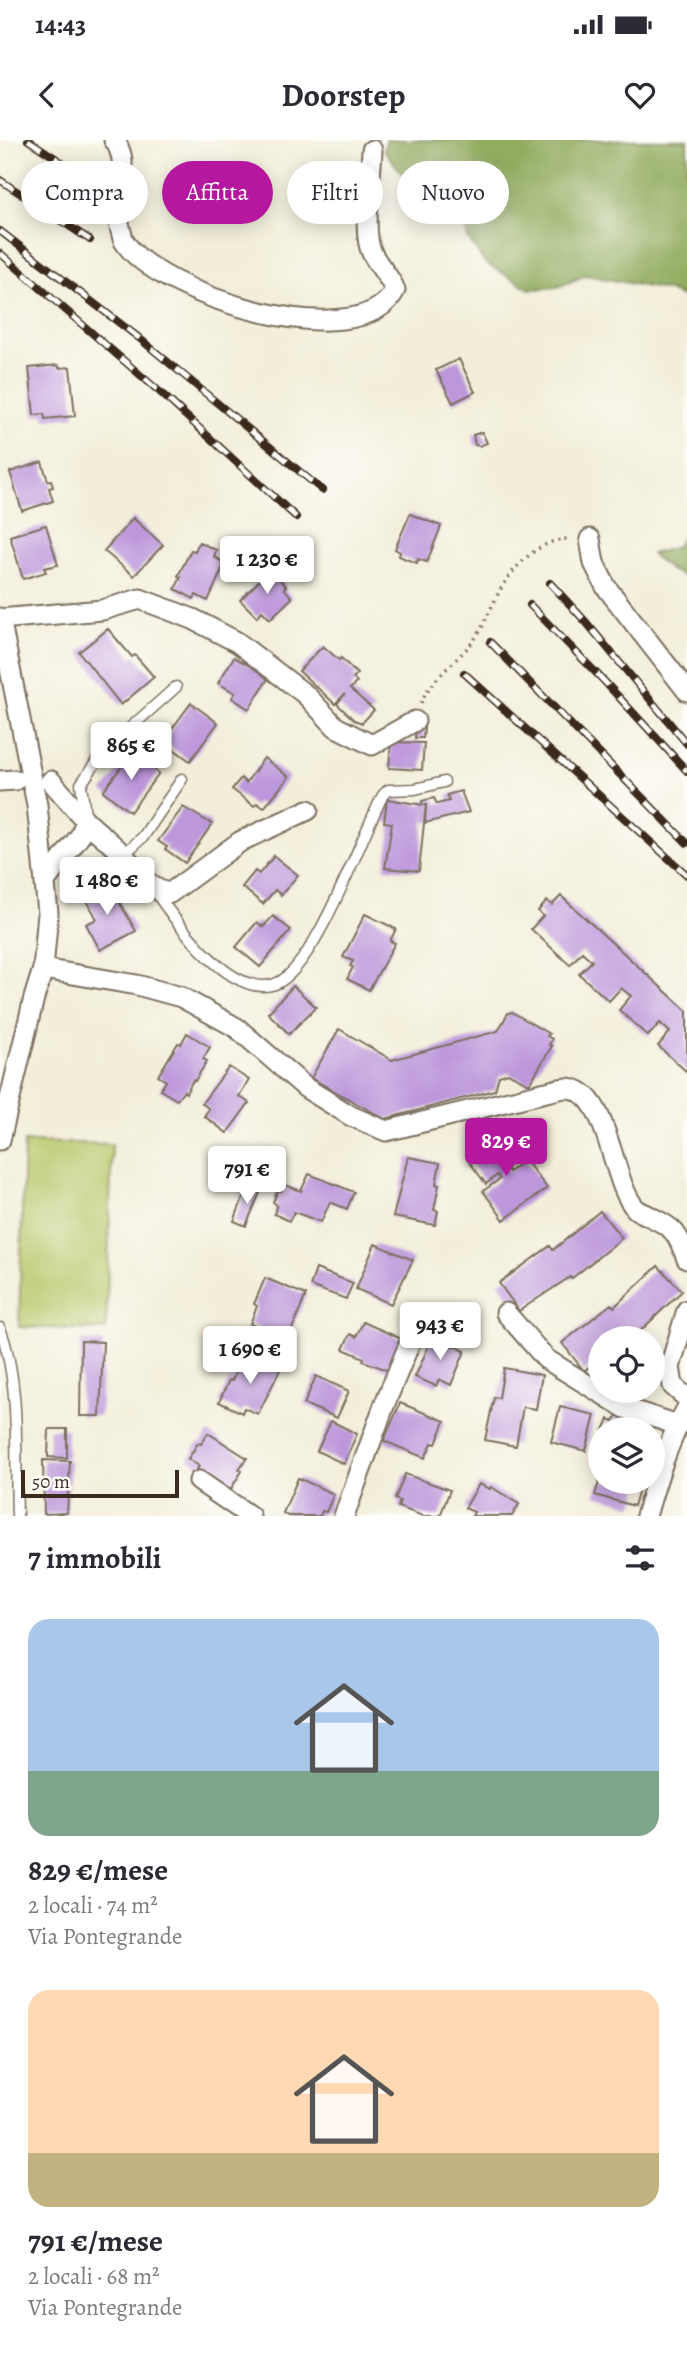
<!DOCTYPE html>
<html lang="it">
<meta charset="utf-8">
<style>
:root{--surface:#fff;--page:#f7f7f7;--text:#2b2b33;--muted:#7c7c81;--accent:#b5179e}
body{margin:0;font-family:Alegreya,serif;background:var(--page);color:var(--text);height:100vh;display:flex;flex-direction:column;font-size:26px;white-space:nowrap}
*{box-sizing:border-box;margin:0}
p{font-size:23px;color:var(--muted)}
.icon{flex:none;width:38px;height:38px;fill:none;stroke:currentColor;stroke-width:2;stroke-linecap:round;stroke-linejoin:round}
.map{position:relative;height:1376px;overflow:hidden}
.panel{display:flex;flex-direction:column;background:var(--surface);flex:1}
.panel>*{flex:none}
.banner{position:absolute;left:21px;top:21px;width:646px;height:63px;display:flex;gap:14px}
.controls{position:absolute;left:588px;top:1186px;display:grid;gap:14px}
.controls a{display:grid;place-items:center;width:77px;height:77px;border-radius:50%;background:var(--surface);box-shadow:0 4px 18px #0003;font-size:35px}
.scale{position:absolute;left:21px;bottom:18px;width:158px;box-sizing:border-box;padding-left:7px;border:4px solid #3b2a1e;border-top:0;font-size:19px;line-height:24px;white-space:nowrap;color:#3b2a1e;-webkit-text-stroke:5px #fdfcf7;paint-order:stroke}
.price{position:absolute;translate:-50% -60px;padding:0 16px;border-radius:7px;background:#fff;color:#222;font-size:23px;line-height:46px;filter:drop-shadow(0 2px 4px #0008)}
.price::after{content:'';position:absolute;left:50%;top:42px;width:21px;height:16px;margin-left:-10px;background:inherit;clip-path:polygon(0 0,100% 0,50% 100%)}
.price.active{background:var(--accent);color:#fff}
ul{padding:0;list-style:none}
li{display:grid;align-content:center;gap:14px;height:371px;padding:0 28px}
li span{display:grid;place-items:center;height:217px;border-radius:21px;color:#555}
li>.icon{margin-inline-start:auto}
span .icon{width:126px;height:126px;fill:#fffc;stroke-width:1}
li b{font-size:30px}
h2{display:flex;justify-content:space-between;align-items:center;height:84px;padding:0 28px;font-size:30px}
.tag{padding:0 24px;border-radius:32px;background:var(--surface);box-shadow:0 4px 18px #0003;font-size:24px;line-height:63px}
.tag.active{background:var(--accent);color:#fff}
.status{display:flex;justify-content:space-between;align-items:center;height:49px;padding:0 35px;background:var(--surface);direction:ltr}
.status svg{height:19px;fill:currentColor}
header{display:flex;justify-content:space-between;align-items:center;height:91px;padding:0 28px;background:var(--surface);font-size:32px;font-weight:600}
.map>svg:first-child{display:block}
.green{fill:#b8c86a;stroke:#7a7944;stroke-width:2}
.forest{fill:#92ac5e;stroke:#666b3e;stroke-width:2}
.building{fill:#bd97db}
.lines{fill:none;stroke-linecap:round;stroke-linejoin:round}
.lane-casing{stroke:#7b6f5f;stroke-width:13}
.street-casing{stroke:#7b6f5f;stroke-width:23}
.path{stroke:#7b6f5f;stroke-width:3.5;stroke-dasharray:2 5;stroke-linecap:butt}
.lane{stroke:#fff;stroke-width:10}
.street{stroke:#fff;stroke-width:19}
.rail-casing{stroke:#3b2a1e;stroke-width:8}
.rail{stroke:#fdfcf7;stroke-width:5;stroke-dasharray:16;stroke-linecap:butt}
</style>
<div class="status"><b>14:43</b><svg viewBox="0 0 49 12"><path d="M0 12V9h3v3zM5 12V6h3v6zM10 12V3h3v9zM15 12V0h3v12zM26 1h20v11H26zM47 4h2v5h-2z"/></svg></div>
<header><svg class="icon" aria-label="back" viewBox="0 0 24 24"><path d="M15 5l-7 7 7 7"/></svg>Doorstep<svg class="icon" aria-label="heart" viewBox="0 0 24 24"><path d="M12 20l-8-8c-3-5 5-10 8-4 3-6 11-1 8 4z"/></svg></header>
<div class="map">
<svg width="687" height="1376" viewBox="0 0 687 1376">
<rect width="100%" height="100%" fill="#fdfcf7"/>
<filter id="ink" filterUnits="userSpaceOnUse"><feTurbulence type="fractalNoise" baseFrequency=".0143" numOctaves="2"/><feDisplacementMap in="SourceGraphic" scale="14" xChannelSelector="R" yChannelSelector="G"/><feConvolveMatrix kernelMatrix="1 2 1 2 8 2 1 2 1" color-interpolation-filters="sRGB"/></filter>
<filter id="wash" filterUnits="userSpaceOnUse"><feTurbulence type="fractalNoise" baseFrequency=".00686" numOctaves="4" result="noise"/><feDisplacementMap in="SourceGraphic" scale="28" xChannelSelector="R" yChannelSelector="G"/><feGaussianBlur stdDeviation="1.57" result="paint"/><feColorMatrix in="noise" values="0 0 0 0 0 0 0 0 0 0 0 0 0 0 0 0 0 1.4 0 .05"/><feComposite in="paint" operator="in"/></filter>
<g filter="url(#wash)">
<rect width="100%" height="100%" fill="#f2eed9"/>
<path class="green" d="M24,1002L112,1004L106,1190L19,1187Z"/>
<path class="forest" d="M386,0H687V159L666,150L586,135L558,147L530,149L485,123L468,98L453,42L401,32L384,10Z
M687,390V438L670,430L651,414L676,407Z"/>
<g id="blocks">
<path class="building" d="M327,25L343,26V39L349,40L348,48H358L356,72L325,71L326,39H322L323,27Z
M459,219L475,252L453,263L436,230Z
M58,225L59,228L70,227L75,276L45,279L44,274L34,275L29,228Z
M482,292L487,303L479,306L475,305L473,295Z
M42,322L48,341L51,340L53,347L49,348L53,361L22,371L10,332Z
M410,374L441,386L427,422L418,419L417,423L406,419L399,416L400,412L395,409Z
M133,378L163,405L134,436L104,411Z
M46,385L58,425L44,428L46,432L23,439L10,396Z
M199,402L216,410L214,417L225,423L208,461L196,455L194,459L175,449L181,437L178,436L191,410L195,411Z
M270,430L286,446L284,448L292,458L270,479L262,471L257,477L240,460Z
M108,489L132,517L135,515L154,537L121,565L79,512Z
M323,506L339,520L341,518L357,534L353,538L357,542L350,549L374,570L362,583L354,580L337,564L345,554L335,564L299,531Z
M234,517L269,537L249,569L232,558L235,553L218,543Z
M191,563L218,583L190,621L163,601Z
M416,588H424L423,598H415Z
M391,602L424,603L422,630L389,628Z
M132,613L159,633L130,672L103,651Z
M264,618L289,637L264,668L257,663L254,666L232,649L241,638L246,643Z
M461,651L469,672L425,683L426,664L419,731L385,728L392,683L384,682L387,659L423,665L422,661L434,658L437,664L449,661L447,655Z
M183,667L212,684L185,723L165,709L167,707L158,701Z
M274,716L298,735L281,755L275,750L263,764L242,747L255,731L259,734Z
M107,741L136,791L100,810L86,784L97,779L83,754Z
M561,756L687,871V932L658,906L670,892L660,883L648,896L619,870L631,856L621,848L609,861L579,834L592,821L582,812L570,825L531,789L543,776L538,771L547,761L552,765Z
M365,774L396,789L390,801L395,803L369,850L347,839L353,827L350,826L353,821L343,817Z
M273,776L291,790L260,827L236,807L257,782L263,787Z
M293,846L316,867L289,894L268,873Z
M512,872L549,894L547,896L552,899L549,905L552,906L530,943H527L508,933L499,936L495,950L385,979L311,938L339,889L392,920L498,891L508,873Z
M187,893L210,907L203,919L207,921L195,941L193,940L186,953L184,951L177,960L160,950L166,941L158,936L178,903L181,904Z
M229,927L249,940L239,956L249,963L227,993L204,976L209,969L202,963Z
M498,996L516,1020L506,1028L509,1032L525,1020L547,1048L504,1080L483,1051L500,1039L497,1035L486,1044L468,1020Z
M408,1017L440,1023L436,1044L439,1045L434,1070L438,1071L435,1085L393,1077Z
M309,1034L354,1052L347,1069L330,1062L321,1082L294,1072L289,1081L274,1074L277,1065L273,1062L278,1050L281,1051L285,1045L301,1051Z
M248,1046L261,1050L246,1086L234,1081Z
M600,1071L622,1098L571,1139L570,1137L519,1171L499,1143L550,1106L553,1110Z
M375,1104L413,1120L391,1164L356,1149Z
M658,1126L682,1151L635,1196L632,1193L625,1199H600V1218L584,1231L562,1203L611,1164L614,1167Z
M316,1129L353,1143L346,1159L310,1146Z
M265,1138L306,1155L288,1199L250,1184L257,1166L254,1164Z
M363,1182L404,1200L390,1224L393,1225L390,1231L363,1221L364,1218L343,1209L350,1194L356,1197Z
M433,1196L465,1211L451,1245L439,1239L436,1246L415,1237Z
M81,1201L103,1202L100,1276H80Z
M249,1213L280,1230L258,1274L244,1268L242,1273L219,1262L229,1240L232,1241L237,1229L241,1231Z
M504,1228L542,1235L536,1269L523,1267L516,1306L485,1300L494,1257L499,1258Z
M316,1236L349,1251L337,1278L304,1264Z
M400,1263L445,1281L436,1304L432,1303L425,1318L384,1301Z
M560,1267L595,1275L586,1311L551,1302Z
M619,1272L647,1286L645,1290H604L609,1279L614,1281Z
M331,1281L357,1294L344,1324L317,1311Z
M49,1289H67V1318L48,1317Z
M208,1293L247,1318L239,1329L242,1331L230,1350L197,1329L199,1326L188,1319L198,1303L201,1304Z
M43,1320L70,1321L67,1373L44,1374Z
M405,1334L450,1350L440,1376H423L398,1367L400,1361L395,1359Z
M298,1338L334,1354L326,1372L322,1371L320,1376H288L283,1373Z
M599,1342H641L634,1366L595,1355Z
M479,1344L490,1349L491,1347L519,1364L512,1376H472L474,1372L465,1368Z"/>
</g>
</g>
<g filter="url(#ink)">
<use href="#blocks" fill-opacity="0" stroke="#7b6f5f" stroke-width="2"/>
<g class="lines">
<g class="lane-casing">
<path id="lane" d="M85,674L81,644L103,612L176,547
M123,715L143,697L182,639
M155,751C176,782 231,859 275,844C315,830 362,694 383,655L388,650L415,649L444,642
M0,1188C21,1244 15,1317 17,1376"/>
</g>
<g class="street-casing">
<path id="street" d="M114,0C118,4 123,18 122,24C121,31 113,37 113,43C112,51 121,95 124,101C156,155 361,219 395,150C389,134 375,124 370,108C363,85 371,37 372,10
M590,399L594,423L606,447L687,551
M0,478L37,665L48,773L43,829L34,858L0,1000
M0,479L102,470L140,459L193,479L237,502L306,555L336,587L372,605L415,581
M0,641L15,640
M51,641L86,681
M46,740L80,696L86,681C98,693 112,703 123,715C137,729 149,751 170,753L241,701L308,670
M43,829L137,845L181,857L237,888L306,948L351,976L386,991L546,952C552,951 560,948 567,948C610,950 610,1042 636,1069C640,1072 646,1074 651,1077C676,1089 677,1093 687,1119
M687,1170L670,1227L673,1246L687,1258
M506,1173L546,1219L625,1268L678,1285
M199,1341L250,1376
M344,1376L385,1263L416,1188
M646,1376C657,1338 668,1302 687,1268"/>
</g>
<path class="path" d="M421,563C428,543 456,521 470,505C484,489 491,465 502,447C516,424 542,398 570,399"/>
<use href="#lane" class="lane"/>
<use href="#street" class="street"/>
<g class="rail-casing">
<path id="rail" d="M28,0L89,40
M0,40L90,100
M0,91L139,198L322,350
M0,113L161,253L296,377
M550,443L586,482L687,604
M530,465L604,541L687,631
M490,502L687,703
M464,533L687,735"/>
</g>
<use href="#rail" class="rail"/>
</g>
</g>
</svg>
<div class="controls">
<a><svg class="icon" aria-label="locate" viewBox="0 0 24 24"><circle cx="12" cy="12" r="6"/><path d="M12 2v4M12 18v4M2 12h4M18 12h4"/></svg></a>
<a><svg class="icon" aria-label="layers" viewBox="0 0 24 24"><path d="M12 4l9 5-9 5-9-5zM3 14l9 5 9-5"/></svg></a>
</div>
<div class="scale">50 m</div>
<b class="price" style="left:267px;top:456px">1 230 €</b>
<b class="price" style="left:131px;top:642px">865 €</b>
<b class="price" style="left:107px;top:777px">1 480 €</b>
<b class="price active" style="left:506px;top:1038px">829 €</b>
<b class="price" style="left:247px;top:1066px">791 €</b>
<b class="price" style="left:440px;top:1222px">943 €</b>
<b class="price" style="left:250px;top:1246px">1 690 €</b>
<div class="banner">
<a class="tag">Compra</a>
<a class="tag active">Affitta</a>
<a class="tag">Filtri</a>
<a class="tag">Nuovo</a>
</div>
</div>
<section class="panel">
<h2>7 immobili<svg class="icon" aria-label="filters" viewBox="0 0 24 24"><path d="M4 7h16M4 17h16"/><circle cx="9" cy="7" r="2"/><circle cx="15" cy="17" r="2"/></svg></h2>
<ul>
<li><span style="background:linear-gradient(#a9c7e8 70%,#7fa58c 0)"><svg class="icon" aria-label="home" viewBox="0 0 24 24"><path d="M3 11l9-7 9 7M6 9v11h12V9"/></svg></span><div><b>829 €/mese</b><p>2 locali · 74 m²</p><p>Via Pontegrande</p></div></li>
<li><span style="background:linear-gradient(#ffd9b3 75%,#c2b280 0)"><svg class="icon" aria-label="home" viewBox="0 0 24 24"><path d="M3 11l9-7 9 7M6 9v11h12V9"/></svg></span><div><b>791 €/mese</b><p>2 locali · 68 m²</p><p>Via Pontegrande</p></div></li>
</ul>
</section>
